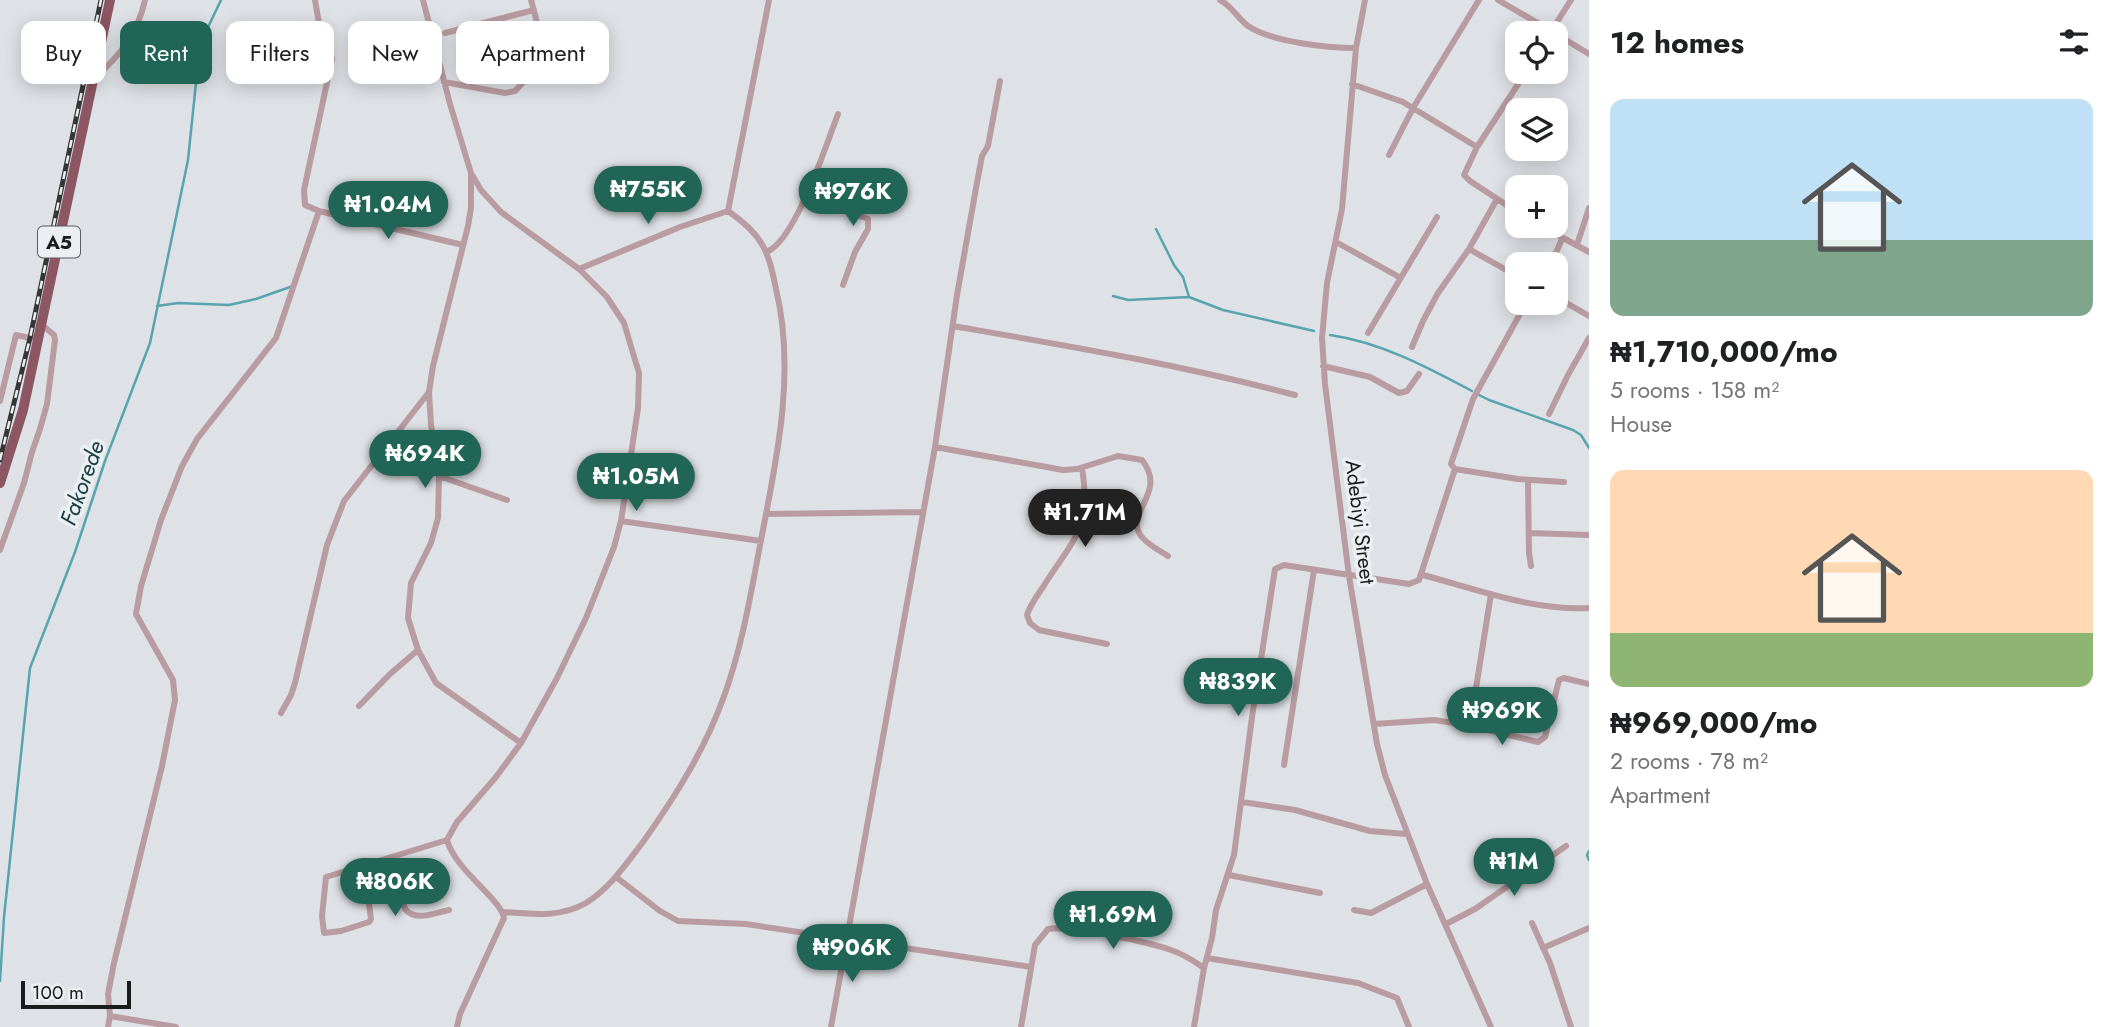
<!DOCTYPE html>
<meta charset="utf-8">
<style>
:root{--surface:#fff;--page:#f6f6f6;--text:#202124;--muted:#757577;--accent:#206556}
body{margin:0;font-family:Jost,sans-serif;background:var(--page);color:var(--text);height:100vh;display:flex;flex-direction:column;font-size:26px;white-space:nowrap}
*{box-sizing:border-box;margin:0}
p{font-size:23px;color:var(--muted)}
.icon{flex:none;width:38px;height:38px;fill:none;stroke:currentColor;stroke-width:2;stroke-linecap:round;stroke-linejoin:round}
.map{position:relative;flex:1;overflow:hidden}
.details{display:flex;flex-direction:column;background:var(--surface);width:525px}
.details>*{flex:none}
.guide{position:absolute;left:21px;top:21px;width:665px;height:63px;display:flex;gap:14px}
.fabs{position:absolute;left:1505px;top:21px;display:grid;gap:14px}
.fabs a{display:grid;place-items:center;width:63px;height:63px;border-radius:14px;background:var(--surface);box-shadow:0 4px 18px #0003;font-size:35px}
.scale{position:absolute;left:21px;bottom:18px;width:110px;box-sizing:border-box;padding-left:7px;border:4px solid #1a1b1c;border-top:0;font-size:19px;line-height:24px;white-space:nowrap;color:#1a1b1c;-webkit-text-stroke:5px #ebeff2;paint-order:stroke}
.price{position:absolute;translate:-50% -60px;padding:0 16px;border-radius:24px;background:var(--accent);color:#fff;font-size:23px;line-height:46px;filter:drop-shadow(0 2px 4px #0008)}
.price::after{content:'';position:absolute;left:50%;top:42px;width:21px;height:16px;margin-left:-10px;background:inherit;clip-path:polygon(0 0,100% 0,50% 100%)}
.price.current{background:#222;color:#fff}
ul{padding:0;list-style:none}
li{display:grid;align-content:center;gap:14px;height:371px;padding:0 21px}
li span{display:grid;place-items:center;height:217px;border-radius:14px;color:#555}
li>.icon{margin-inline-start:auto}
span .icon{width:126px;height:126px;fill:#fffc;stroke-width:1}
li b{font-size:30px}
h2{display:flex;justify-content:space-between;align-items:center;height:84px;padding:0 21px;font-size:30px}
.pill{padding:0 24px;border-radius:14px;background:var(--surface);box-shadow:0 4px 18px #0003;font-size:24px;line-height:63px}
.pill.current{background:var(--accent);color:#fff}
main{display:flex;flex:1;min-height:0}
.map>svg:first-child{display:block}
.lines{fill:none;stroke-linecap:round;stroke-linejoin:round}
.stream{stroke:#57a4af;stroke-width:2.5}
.minor{stroke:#b99ca1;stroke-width:6}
.trunk{stroke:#8c5662;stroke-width:10}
.rail-casing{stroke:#353637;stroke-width:5}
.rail{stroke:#ebeff2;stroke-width:2.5;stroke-dasharray:8;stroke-linecap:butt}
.labels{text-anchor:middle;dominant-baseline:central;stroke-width:7;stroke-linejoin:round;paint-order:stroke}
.shield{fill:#ebeff2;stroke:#595b5c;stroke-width:2}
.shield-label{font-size:19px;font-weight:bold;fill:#1a1b1c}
.street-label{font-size:21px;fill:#1a1b1c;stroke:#ebeff2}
.water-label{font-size:23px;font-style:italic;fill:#193f44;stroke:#ebeff2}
</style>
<main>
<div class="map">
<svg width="1589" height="1027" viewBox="0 0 1589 1027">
<rect width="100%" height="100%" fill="#dee1e5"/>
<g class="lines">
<path class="stream" d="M1156,229L1174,265L1183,277L1189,297
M1113,296L1128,300L1189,297L1223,310L1314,331
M157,306L178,303L229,305L256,299L293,286
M1330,335C1380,342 1427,367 1472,391
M1477,394L1489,400L1573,430L1581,435L1589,448
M1589,851L1587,855L1589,860
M0,981L4,917L30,668L75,552L105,461L150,343L188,160L200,44L221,0"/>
<path class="minor" d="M315,0L320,29L329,45L332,59L304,190L305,205L319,211L463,245
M423,0L450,104L471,173L481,190L501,212L579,269L607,297L624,323L639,373L638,408L621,521L614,547L586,618L557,678L521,743L496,777L457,822L447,840C455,870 502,900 504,918L460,1014L457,1027
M1220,0C1232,6 1237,18 1248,26C1272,42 1327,48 1356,48
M1365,0L1356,48L1342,209L1327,283L1322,338L1325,384L1349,576L1377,744L1385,775L1427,884L1491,1027
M1498,0L1555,33
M470,27L478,52L506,54L508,50L501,19
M320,29L262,28C248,32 239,49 243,62L247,64L331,69
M445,33L534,10
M1550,33L1571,0
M1556,34L1589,54
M94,78C120,57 138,33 145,0
M444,82L505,93L515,91C546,61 542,38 531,0
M1352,84L1403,102L1477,147
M1389,155L1413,108L1479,0
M471,175V208L468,226L433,366L429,392L431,425L439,476L438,518L431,543L411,583L408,618L418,650L436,683L521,743
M807,196L868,219V229L855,252L843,285
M728,211L769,0
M1517,212L1470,181L1464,175L1477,147L1526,72
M1541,226L1589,252
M1336,242L1401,278
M1577,245L1589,208
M1469,249L1517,276
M766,252C794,244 827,143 838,114
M1551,264L1562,239
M1556,297L1589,316
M953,326C1068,346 1182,365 1295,395
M1368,333L1437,217
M1412,347L1423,321L1438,293L1469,249L1497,199
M1323,366L1370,377L1399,393L1407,391L1419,374
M0,401L16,335L30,338L39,337
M1549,414L1568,375L1589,338
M935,447L1063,470L1077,469L1118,456L1142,460C1168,493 1124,512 1141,536C1148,545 1159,550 1168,556
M1082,468C1092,530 1073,539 1043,587C1037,596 1030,605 1027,615L1030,623L1039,630L1107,644
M1455,469L1518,479L1564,482
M439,476L507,500
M1528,480L1529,553L1531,566
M766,514L922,512
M621,521L761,541
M1530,533L1589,535
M0,550L24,483L32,452L40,429L47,404L55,340L54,335L41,324
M1423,575C1476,589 1533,611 1589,608
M359,706L390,674L418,650
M281,713L291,695L295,683L327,545L344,501L429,392
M1374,724L1434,720L1467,725L1538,742L1545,737L1559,680L1564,678L1589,684
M1467,725L1476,688L1491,594
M1284,765L1314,570
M1242,802L1295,810L1370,831L1406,834
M1495,847L1514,882
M391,857L405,909C416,922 434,913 449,910
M1229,875L1320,893
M616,877L660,911L678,921L746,924L1031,967
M368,896L371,919L369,922L341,931L324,933L322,916L326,877L447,840
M1354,910L1371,913L1427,884
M503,912C531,914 560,918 586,903C610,888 626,864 643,842C675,797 704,751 723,699C742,648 751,593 761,540C777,458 796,371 776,289C773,275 771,261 764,248C756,232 742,221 728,211L680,227L579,269
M1532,923L1550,963L1571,1027
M1446,924L1475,909L1566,846
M1543,948L1589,928
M1207,958L1358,983L1397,998L1409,1027
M110,1016L176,1027
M108,1027L110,1016L108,994L114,963L162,766L175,700L173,680L136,614L141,586L161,520L182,466L197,439L276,338L319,211
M831,1027L935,447L957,295L976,188L982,156L988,146L1000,81
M1021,1027L1035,945L1048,929C1070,925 1148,942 1171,950C1183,954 1194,961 1204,968
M1194,1027L1204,968L1212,938L1216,910L1234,855L1252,717L1275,569L1284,565L1409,584L1419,580L1455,469L1451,464L1473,399L1526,303"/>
<path class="trunk" d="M0,483L23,410L110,0"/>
<g class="rail-casing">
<path id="rail" d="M0,460L30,338L101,0"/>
</g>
<use href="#rail" class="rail"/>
</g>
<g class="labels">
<rect class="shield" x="38" y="226.5" width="42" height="31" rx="5"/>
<g class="shield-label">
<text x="59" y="242">A5</text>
</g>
<g class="street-label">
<text transform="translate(1360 522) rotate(83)">Adebiyi Street</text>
</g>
<g class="water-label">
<text transform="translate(82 483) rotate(-70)">Fakorede</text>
</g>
</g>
</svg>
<div class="fabs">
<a><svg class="icon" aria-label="locate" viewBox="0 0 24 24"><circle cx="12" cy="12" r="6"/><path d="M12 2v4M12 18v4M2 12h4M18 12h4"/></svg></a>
<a><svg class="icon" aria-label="layers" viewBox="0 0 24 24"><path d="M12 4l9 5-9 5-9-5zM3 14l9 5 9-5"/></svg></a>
<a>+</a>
<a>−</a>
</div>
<div class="scale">100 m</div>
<b class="price" style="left:648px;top:226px">₦755K</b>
<b class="price" style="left:853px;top:228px">₦976K</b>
<b class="price" style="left:388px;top:241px">₦1.04M</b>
<b class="price" style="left:425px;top:490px">₦694K</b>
<b class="price" style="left:636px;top:513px">₦1.05M</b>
<b class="price current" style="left:1085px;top:549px">₦1.71M</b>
<b class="price" style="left:1238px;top:718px">₦839K</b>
<b class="price" style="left:1502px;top:747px">₦969K</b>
<b class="price" style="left:1514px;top:898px">₦1M</b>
<b class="price" style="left:395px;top:918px">₦806K</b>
<b class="price" style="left:1113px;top:951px">₦1.69M</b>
<b class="price" style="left:852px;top:984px">₦906K</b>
<div class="guide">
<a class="pill">Buy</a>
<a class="pill current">Rent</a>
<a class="pill">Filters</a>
<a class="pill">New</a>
<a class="pill">Apartment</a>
</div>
</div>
<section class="details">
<h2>12 homes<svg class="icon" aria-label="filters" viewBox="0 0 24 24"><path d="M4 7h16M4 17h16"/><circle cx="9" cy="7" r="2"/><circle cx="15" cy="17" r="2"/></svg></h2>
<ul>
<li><span style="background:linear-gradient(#bfe0f5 65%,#7fa58c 0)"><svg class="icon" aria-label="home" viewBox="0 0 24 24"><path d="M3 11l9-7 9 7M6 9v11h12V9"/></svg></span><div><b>₦1,710,000/mo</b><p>5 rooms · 158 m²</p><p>House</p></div></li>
<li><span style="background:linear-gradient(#ffd9b3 75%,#8fb573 0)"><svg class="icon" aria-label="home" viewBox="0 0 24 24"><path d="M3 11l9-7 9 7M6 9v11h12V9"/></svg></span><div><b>₦969,000/mo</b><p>2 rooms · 78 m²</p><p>Apartment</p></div></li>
</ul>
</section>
</main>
